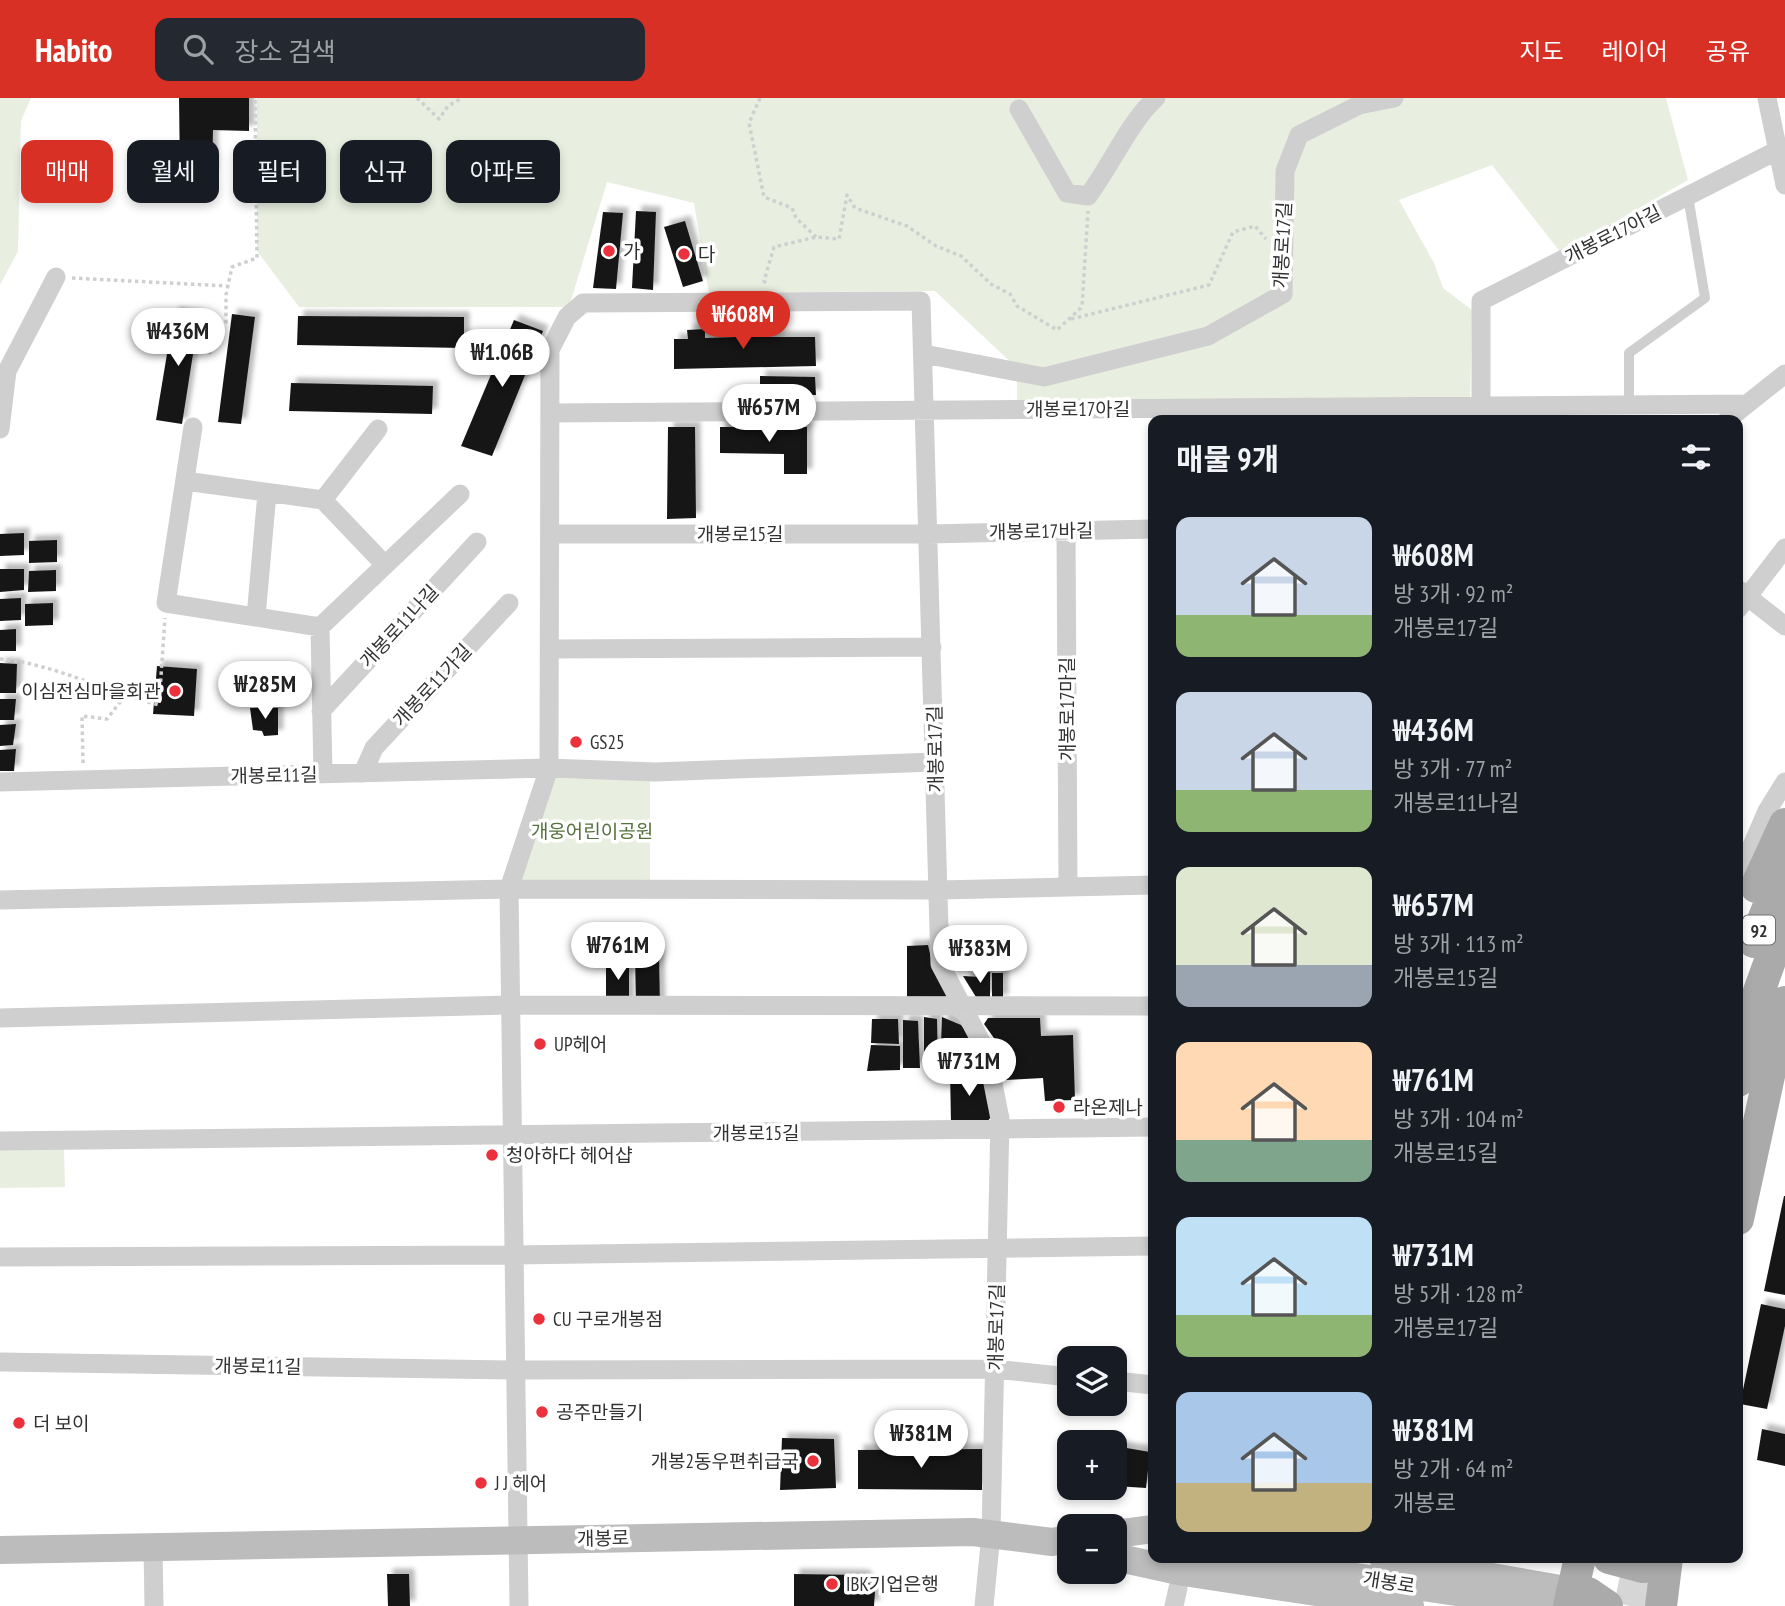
<!DOCTYPE html>
<html lang="ko">
<meta charset="utf-8">
<style>
:root{--surface:#171b24;--page:#242831;--text:#f1f3f6;--muted:#9ea1a6;--accent:#d93025}
body{margin:0;font-family:"PT Sans Narrow","Noto Sans KR",sans-serif;background:var(--page);color:var(--text);height:100vh;display:flex;flex-direction:column;font-size:26px;white-space:nowrap}
*{box-sizing:border-box;margin:0}
p{font-size:23px;color:var(--muted)}
.icon{flex:none;width:38px;height:38px;fill:none;stroke:currentColor;stroke-width:2;stroke-linecap:round;stroke-linejoin:round}
.map{position:relative;flex:1;overflow:hidden}
.drawer{position:absolute;left:1148px;top:317px;width:595px;height:1148px;display:flex;flex-direction:column;background:var(--surface);border-radius:14px;box-shadow:0 4px 10px #0003}
.drawer>*{flex:none}
.top-card{position:absolute;left:21px;top:42px;width:665px;height:63px;display:flex;gap:14px}
.tools{position:absolute;left:1057px;top:1248px;display:grid;gap:14px}
.tools a{display:grid;place-items:center;width:70px;height:70px;border-radius:14px;background:var(--surface);box-shadow:0 4px 10px #0003;font-size:35px}
.price{position:absolute;translate:-50% -60px;padding:0 16px;border-radius:24px;background:#fff;color:#222;font-size:23px;line-height:46px;filter:drop-shadow(0 2px 4px #0008)}
.price::after{content:'';position:absolute;left:50%;top:42px;width:21px;height:16px;margin-left:-10px;background:inherit;clip-path:polygon(0 0,100% 0,50% 100%)}
.price.on{background:var(--accent);color:#fff}
ul{padding:0;list-style:none}
li{display:flex;align-items:center;gap:21px;height:175px;padding:0 28px}
li span{display:grid;place-items:center;flex:none;width:196px;height:140px;border-radius:14px;color:#555}
li>.icon{margin-inline-start:auto}
span .icon{width:84px;height:84px;fill:#fffc;stroke-width:1}
li b{font-size:30px}
h2{display:flex;justify-content:space-between;align-items:center;height:84px;padding:0 28px;font-size:30px}
.tag{padding:0 24px;border-radius:14px;background:var(--surface);box-shadow:0 4px 10px #0003;font-size:24px;line-height:63px}
.tag.on{background:var(--accent);color:#fff}
header{display:flex;align-items:center;gap:42px;box-sizing:border-box;height:98px;padding:0 35px;background:var(--accent);color:#fff}
header strong{font-size:33px}
nav{display:flex;gap:38px;margin-inline-start:auto;font-size:24px}
.search{width:490px;height:63px;background:var(--page);display:flex;align-items:center;gap:18px;box-sizing:border-box;padding:0 24px;border-radius:14px;color:var(--muted);font-size:26px}
.map>svg:first-child{display:block}
.green{fill:#e8efe0}
.building{fill:#191919;filter:url(#shadow)}
.lines{fill:none;stroke-linecap:round;stroke-linejoin:round}
.primary-tunnel{stroke:#d6d6d6;stroke-width:32;stroke-dasharray:32 16;stroke-linecap:butt}
.path{stroke:#cfcfcf;stroke-width:3.5;stroke-dasharray:3.5 3.5;stroke-linecap:butt}
.service{stroke:#cfcfcf;stroke-width:10}
.minor{stroke:#cfcfcf;stroke-width:19}
.secondary{stroke:#bcbcbc;stroke-width:28}
.primary{stroke:#aaa;stroke-width:32}
.poi-dot{fill:#ec313d;stroke:#fff;stroke-width:2.5}
.labels{text-anchor:middle;dominant-baseline:central;stroke-width:7;stroke-linejoin:round;paint-order:stroke}
.shield{fill:#fff;stroke:#707070;stroke-width:2}
.shield-label{font-size:18px;font-weight:bold;fill:#323232}
.street-label{font-size:19px;fill:#323232;stroke:#fff}
.poi-label{font-size:19px;fill:#323232;stroke:#fff;text-anchor:start}
.park-label{font-size:19px;fill:#54703c;stroke:#fff}
</style>
<header>
<strong>Habito</strong>
<div class="search"><svg class="icon" aria-label="search" viewBox="0 0 24 24"><circle cx="10" cy="10" r="6"/><path d="M15 15l6 6"/></svg>장소 검색</div>
<nav><a>지도</a><a>레이어</a><a>공유</a></nav>
</header>
<div class="map">
<svg width="1785" height="1508" viewBox="0 0 1785 1508">
<defs>
<filter id="shadow"><feDropShadow dx="5.5" dy="-5.5" stdDeviation="2" flood-color="#0004"/></filter>
</defs>
<rect width="100%" height="100%" fill="#fff"/>
<path class="green" d="M0,0H31L21,23L18,153L0,187Z
M257,0H1666L1688,82L1561,155L1492,67L1399,102L1434,165L1443,190L1472,212L1470,308L1017,312V270L935,193L709,195L694,105L607,84L569,209H299L257,153Z
M555,675L650,680V786L515,788Z
M64,1049L65,1089L0,1090V1050Z"/>
<path class="building" d="M179,0H249V33L213,32L212,76L180,77Z
M636,113L656,114L653,192L632,190Z
M603,114L623,115L616,191L593,190Z
M685,123L703,183L683,189L664,129Z
M174,214L199,218L182,326L156,322Z
M232,216L255,219L241,326L218,324Z
M298,218L464,219V250L297,247Z
M514,222L543,233L492,358L461,348Z
M705,231V240L736,239V231H758V239H815L816,268L674,271V241H688L687,232Z
M760,278L815,279L816,297H760Z
M291,285L433,288L432,316L289,313Z
M668,329H695L696,420L667,421Z
M720,329H807V376H784V356L720,355Z
M24,435V457L0,458V436Z
M57,442V464L29,465V443Z
M0,471H24V492L0,494Z
M56,472V493L28,494L29,473Z
M21,500V522L0,523V501Z
M53,505V527L25,528V506Z
M16,531V553H0V532Z
M0,565L17,566L16,595H0Z
M157,568L197,571L194,618L153,616Z
M0,601H16L14,622H0Z
M250,610H278V637L264,638L262,633L253,632Z
M16,626L13,647L0,648V627Z
M16,651L14,673H0V652Z
M928,847L931,860L949,900H907V848Z
M635,857H659L660,908H636Z
M606,860H629V907H606Z
M990,874V900L976,899L963,878L981,879V875Z
M992,875H1003V902H992Z
M924,919L937,921L938,970L924,969Z
M942,919L961,927L976,945L983,971H940Z
M988,920H1040L1041,938L1073,937L1075,1002L1045,1003L1043,980L1006,982L996,943L984,926Z
M872,921H898L899,946L871,945Z
M903,922L918,923L920,970H903Z
M871,947L900,948V972L867,973Z
M950,973L982,974L991,1019L986,1025H951Z
M1784,1098H1785V1197L1764,1193Z
M1761,1206L1785,1211V1228L1767,1311L1740,1306Z
M1762,1331L1785,1336V1368L1757,1362Z
M782,1340L834,1341L836,1390L780,1392Z
M1115,1348L1150,1354L1146,1390L1115,1388Z
M982,1351V1392L858,1391V1352Z
M387,1476H409L410,1508H388Z
M794,1476L864,1477L875,1494L874,1508H794Z"/>
<g class="lines">
<path class="primary-tunnel" d="M1630,1508L1640,1460"/>
<path class="path" d="M417,0L439,21L448,8L462,0
M760,0L749,25L764,99L792,110L796,120L816,139
M72,180L227,188
M766,185L764,183L774,149L816,139L839,141L847,97L855,110L907,128L936,148L961,158L991,186L1010,196L1017,208L1057,232L1082,209L1088,113
M1071,221L1209,187L1233,134L1255,128L1266,141
M209,256L226,224V197L232,169L257,160L255,0
M0,561C56,566 105,594 159,607L165,520
M83,665L82,618L107,621L124,599"/>
<path class="service" d="M1629,307V255L1705,200L1688,98"/>
<path class="minor" d="M1767,0L1785,87
M1019,11L1067,95L1088,98C1110,69 1130,23 1156,0
M924,256L1044,279L1208,238L1283,196L1285,73L1299,37L1359,7L1394,0
M1481,308V203L1778,52
M550,315L1747,306
M1727,322L1785,276
M193,329L166,505L320,529L323,676
M0,331L7,273L56,179
M185,383L323,402
M323,402L378,331
M323,402L385,467
M1066,433L1068,789
M550,436H929L1153,431
M1739,492L1785,528
M1738,511L1785,450
M256,519L267,395
M320,529L460,396
M550,551L932,549
M321,613L477,444
M363,675L374,650L509,505
M0,684L549,670L655,674L935,664
M1738,780L1767,713L1785,684
M0,802L509,791L938,792L1153,787
M0,920L509,907L1153,908
M0,1043L1153,1029
M0,1159L514,1157L1153,1148
M0,1264L516,1272L995,1271L1069,1279
M1115,1283L1153,1287
M153,1449L154,1508
M519,1508L509,791L549,670L550,252L567,219L583,205L921,203L940,866L987,955L1000,1021L991,1436L984,1508
M1174,1508L1178,1490"/>
<path class="secondary" d="M1115,1436L1153,1431
M0,1452L973,1434L1052,1444L1069,1441
M1115,1459L1183,1474L1410,1508
M1226,1460L1552,1508
M1383,1460L1572,1493"/>
<path class="primary" d="M1756,789L1785,726
M1754,844L1785,768
M1738,983L1756,902L1785,821
M1738,1121L1785,904
M1609,1460L1643,1469L1660,1460
M1572,1493L1588,1495L1607,1508
M1569,1508L1580,1460
M1661,1508L1667,1460"/>
</g>
<g class="poi-dot">
<circle cx="609" cy="153" r="7"/>
<circle cx="684" cy="156" r="7"/>
<circle cx="175" cy="593" r="7"/>
<circle cx="576" cy="644" r="7"/>
<circle cx="540" cy="946" r="7"/>
<circle cx="1059" cy="1009" r="7"/>
<circle cx="492" cy="1057" r="7"/>
<circle cx="539" cy="1221" r="7"/>
<circle cx="542" cy="1314" r="7"/>
<circle cx="19" cy="1325" r="7"/>
<circle cx="813" cy="1363" r="7"/>
<circle cx="481" cy="1385" r="7"/>
<circle cx="832" cy="1486" r="7"/>
</g>
<g class="labels">
<rect class="shield" x="1743" y="817.5" width="32" height="29" rx="5"/>
<g class="shield-label">
<text x="1759" y="832">92</text>
</g>
<g class="street-label">
<text transform="translate(1613 136) rotate(-27)">개봉로17아길</text>
<text transform="translate(1282 147) rotate(-87)">개봉로17길</text>
<text x="1078" y="311">개봉로17아길</text>
<text transform="translate(1041 433) rotate(-1)">개봉로17바길</text>
<text x="740" y="436">개봉로15길</text>
<text transform="translate(399 528) rotate(-47)">개봉로11나길</text>
<text transform="translate(432 587) rotate(-47)">개봉로11가길</text>
<text transform="translate(1067 611) rotate(-90)">개봉로17마길</text>
<text transform="translate(935 651) rotate(-91)">개봉로17길</text>
<text transform="translate(274 677) rotate(-1)">개봉로11길</text>
<text x="756" y="1035">개봉로15길</text>
<text transform="translate(996 1229) rotate(-89)">개봉로17길</text>
<text transform="translate(258 1268) rotate(1)">개봉로11길</text>
<text transform="translate(603 1440) rotate(-1)">개봉로</text>
<text transform="translate(1389 1484) rotate(9)">개봉로</text>
</g>
<g class="poi-label">
<text x="623" y="153">가</text>
<text x="698" y="156">다</text>
<text x="161" y="593" text-anchor="end">이심전심마을회관</text>
<text x="590" y="644">GS25</text>
<text x="554" y="946">UP헤어</text>
<text x="1073" y="1009">라온제나</text>
<text x="506" y="1057">청아하다 헤어샵</text>
<text x="553" y="1221">CU 구로개봉점</text>
<text x="556" y="1314">공주만들기</text>
<text x="33" y="1325">더 보이</text>
<text x="799" y="1363" text-anchor="end">개봉2동우편취급국</text>
<text x="495" y="1385">J J 헤어</text>
<text x="846" y="1486">IBK기업은행</text>
</g>
<g class="park-label">
<text x="592" y="733">개웅어린이공원</text>
</g>
</g>
</svg>
<div class="tools">
<a><svg class="icon" aria-label="layers" viewBox="0 0 24 24"><path d="M12 4l9 5-9 5-9-5zM3 14l9 5 9-5"/></svg></a>
<a>+</a>
<a>−</a>
</div>
<b class="price on" style="left:743px;top:253px">₩608M</b>
<b class="price" style="left:178px;top:270px">₩436M</b>
<b class="price" style="left:502px;top:291px">₩1.06B</b>
<b class="price" style="left:769px;top:346px">₩657M</b>
<b class="price" style="left:265px;top:623px">₩285M</b>
<b class="price" style="left:618px;top:884px">₩761M</b>
<b class="price" style="left:980px;top:887px">₩383M</b>
<b class="price" style="left:969px;top:1000px">₩731M</b>
<b class="price" style="left:921px;top:1372px">₩381M</b>
<div class="top-card">
<a class="tag on">매매</a>
<a class="tag">월세</a>
<a class="tag">필터</a>
<a class="tag">신규</a>
<a class="tag">아파트</a>
</div>
<section class="drawer">
<h2>매물 9개<svg class="icon" aria-label="filters" viewBox="0 0 24 24"><path d="M4 7h16M4 17h16"/><circle cx="9" cy="7" r="2"/><circle cx="15" cy="17" r="2"/></svg></h2>
<ul>
<li><span style="background:linear-gradient(#c9d6e8 70%,#8fb573 0)"><svg class="icon" aria-label="home" viewBox="0 0 24 24"><path d="M3 11l9-7 9 7M6 9v11h12V9"/></svg></span><div><b>₩608M</b><p>방 3개 · 92 m²</p><p>개봉로17길</p></div></li>
<li><span style="background:linear-gradient(#c9d6e8 70%,#8fb573 0)"><svg class="icon" aria-label="home" viewBox="0 0 24 24"><path d="M3 11l9-7 9 7M6 9v11h12V9"/></svg></span><div><b>₩436M</b><p>방 3개 · 77 m²</p><p>개봉로11나길</p></div></li>
<li><span style="background:linear-gradient(#dfe7d0 70%,#9aa5b1 0)"><svg class="icon" aria-label="home" viewBox="0 0 24 24"><path d="M3 11l9-7 9 7M6 9v11h12V9"/></svg></span><div><b>₩657M</b><p>방 3개 · 113 m²</p><p>개봉로15길</p></div></li>
<li><span style="background:linear-gradient(#ffd9b3 70%,#7fa58c 0)"><svg class="icon" aria-label="home" viewBox="0 0 24 24"><path d="M3 11l9-7 9 7M6 9v11h12V9"/></svg></span><div><b>₩761M</b><p>방 3개 · 104 m²</p><p>개봉로15길</p></div></li>
<li><span style="background:linear-gradient(#bfe0f5 70%,#8fb573 0)"><svg class="icon" aria-label="home" viewBox="0 0 24 24"><path d="M3 11l9-7 9 7M6 9v11h12V9"/></svg></span><div><b>₩731M</b><p>방 5개 · 128 m²</p><p>개봉로17길</p></div></li>
<li><span style="background:linear-gradient(#a9c7e8 65%,#c2b280 0)"><svg class="icon" aria-label="home" viewBox="0 0 24 24"><path d="M3 11l9-7 9 7M6 9v11h12V9"/></svg></span><div><b>₩381M</b><p>방 2개 · 64 m²</p><p>개봉로</p></div></li>
</ul>
</section>
</div>
